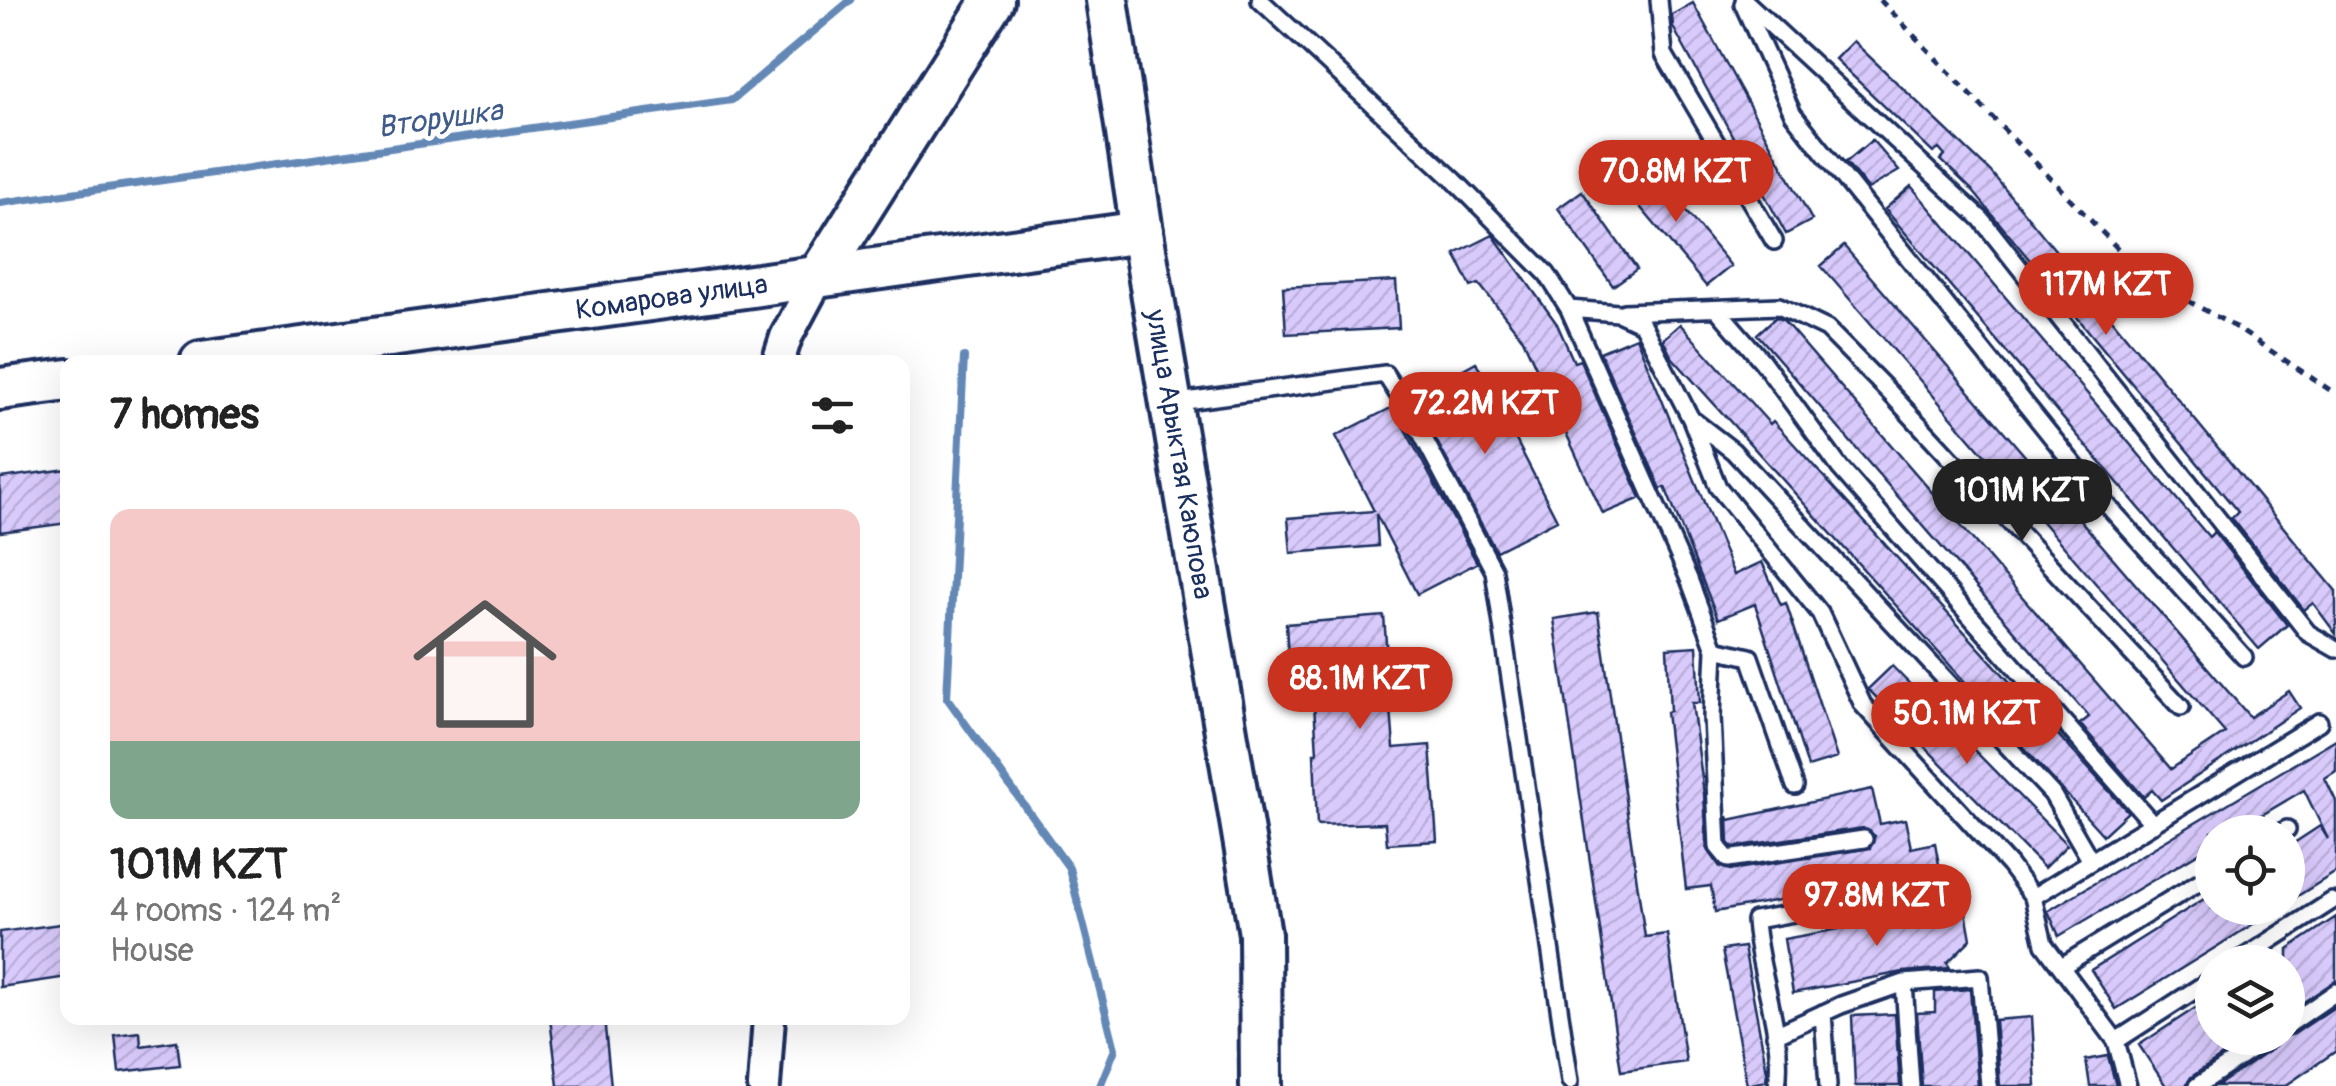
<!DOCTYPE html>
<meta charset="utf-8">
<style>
:root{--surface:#fff;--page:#f2f2f2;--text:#222;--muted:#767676;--line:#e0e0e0;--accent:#c8321e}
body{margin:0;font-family:Pangolin,sans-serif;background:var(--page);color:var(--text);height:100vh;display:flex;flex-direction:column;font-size:38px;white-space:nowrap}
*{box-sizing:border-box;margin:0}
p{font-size:32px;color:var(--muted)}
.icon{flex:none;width:55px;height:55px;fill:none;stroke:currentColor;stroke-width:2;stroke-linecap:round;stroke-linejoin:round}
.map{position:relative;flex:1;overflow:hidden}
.details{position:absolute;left:60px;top:355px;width:850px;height:670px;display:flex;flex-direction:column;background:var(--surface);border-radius:20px;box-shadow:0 10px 40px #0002}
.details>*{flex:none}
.controls{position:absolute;left:2195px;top:815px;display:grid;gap:20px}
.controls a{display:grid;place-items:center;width:110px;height:110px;border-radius:50%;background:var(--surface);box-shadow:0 10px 40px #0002;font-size:50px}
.price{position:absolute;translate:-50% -85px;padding:0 22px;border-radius:35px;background:var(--accent);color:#fff;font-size:32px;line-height:65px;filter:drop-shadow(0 2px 5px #0008)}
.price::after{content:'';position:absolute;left:50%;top:60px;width:30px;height:22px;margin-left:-15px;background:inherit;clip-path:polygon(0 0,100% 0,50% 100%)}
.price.current{background:#222;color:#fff}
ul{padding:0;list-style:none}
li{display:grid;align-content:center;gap:20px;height:530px;padding:0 50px}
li+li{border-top:2px solid var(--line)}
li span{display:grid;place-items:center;height:310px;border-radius:20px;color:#555}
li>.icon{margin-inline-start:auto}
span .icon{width:180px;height:180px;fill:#fffc;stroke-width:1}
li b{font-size:42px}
h2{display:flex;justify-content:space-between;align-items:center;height:120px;padding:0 50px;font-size:42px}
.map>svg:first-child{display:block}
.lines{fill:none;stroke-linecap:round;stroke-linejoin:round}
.stream{stroke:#6488b5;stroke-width:8}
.building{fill:url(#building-hatch);stroke:#1b2f5e;stroke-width:2.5}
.service-casing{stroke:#1b2f5e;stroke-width:22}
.minor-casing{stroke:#1b2f5e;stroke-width:38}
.tertiary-casing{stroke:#1b2f5e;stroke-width:48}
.path{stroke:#1b2f5e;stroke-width:5;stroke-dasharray:8 8;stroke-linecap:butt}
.service{stroke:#fff;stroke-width:15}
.minor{stroke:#fff;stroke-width:30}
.tertiary{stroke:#fff;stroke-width:40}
.labels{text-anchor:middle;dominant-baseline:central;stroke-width:9;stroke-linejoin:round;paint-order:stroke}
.street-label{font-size:28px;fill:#1b2f5e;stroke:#fff}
.water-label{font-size:30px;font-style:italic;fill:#3f5b8a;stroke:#fff}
</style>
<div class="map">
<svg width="2336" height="1086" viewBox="0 0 2336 1086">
<defs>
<pattern id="building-hatch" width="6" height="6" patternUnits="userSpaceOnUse" patternTransform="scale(2.5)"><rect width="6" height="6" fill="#d9cafc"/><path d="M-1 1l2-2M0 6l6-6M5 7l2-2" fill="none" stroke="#baaeda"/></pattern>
</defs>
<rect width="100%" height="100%" fill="#fff"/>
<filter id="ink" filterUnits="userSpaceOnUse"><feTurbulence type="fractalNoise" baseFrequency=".01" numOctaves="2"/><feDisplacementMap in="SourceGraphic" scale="20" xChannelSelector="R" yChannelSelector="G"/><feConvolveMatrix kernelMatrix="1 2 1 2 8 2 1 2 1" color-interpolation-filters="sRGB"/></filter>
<g filter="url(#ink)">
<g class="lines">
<path class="stream" d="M0,203L732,100L851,0
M964,357L947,698L1069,868L1115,1049L1100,1086"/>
</g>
<path class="building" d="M1693,3L1812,220L1786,234L1673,27L1672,15Z
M1853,41L1990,171L2336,591V634L2313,603L2304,610L2232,518L2238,512L1972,190L1941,160L1945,156L1939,149L1933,153L1835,59Z
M1872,140L1899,171L1868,189L1846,162Z
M1646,163L1731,266L1706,286L1621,184Z
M1911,186L2209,537L2214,532L2287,625L2259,649L1885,209Z
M1582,191L1637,269L1613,286L1558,208Z
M1493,235L1557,324L1574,362L1580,360L1641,498L1603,514L1523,339L1479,284L1471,287L1455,254Z
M1844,246L2250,717L2289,691L2300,708L2161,800L2152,790L2144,797L2080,724L2089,717L1757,334L1776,317L1784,321L2171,769L2225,733L1821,266Z
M1396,281L1399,328L1286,334L1283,287Z
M1680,324L1770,424L1773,421L2128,812L2103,835L1671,356L1663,339Z
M1636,337L1734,575L1762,562L1781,605L1786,603L1837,758L1808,767L1755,604L1718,619L1665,487L1661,489L1600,352Z
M1476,362L1557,520L1496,551L1413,397Z
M1393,407L1477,563L1417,594L1376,514L1378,546L1291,553L1288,518L1374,511L1336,436Z
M68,469V523L0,532V478Z
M1598,612L1645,937L1667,934L1686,1062L1621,1071L1554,619Z
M1384,616L1394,748L1430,745L1437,841L1387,844L1385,823L1317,825L1314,753H1317L1313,687L1290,689L1286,624Z
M1697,646L1700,703H1692L1704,794L1707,848L1720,867L1730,870L1870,848L1875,836L1863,828L1733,847L1729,843L1728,816L1729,820L1872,789L1880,824L1905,819L1911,848L1935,843L1940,870L1715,912L1711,886L1686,889L1666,712L1670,711L1667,648Z
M1892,666L2067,845L2044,868L1868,689Z
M2336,739V771L2325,778L2336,801V872L2288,902V847L2320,826L2328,839L2304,790L2233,832H2212V845L2059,936L2048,911Z
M2212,894V908H2279L2116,1009L2091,970Z
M1965,906L1971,939L1947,963L1950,968L1903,972L1793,993L1784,939Z
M2336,917V981L2288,1012V949Z
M68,923V977L0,987V932Z
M1744,947L1767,1071L1766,1081L1747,1085L1722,950Z
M1970,989L1978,1086H1922L1917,1013L1935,1012V992Z
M2212,997V1038H2249L2191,1077L2186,1086H2166L2139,1045Z
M2336,1006V1051L2285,1086H2217L2275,1047L2280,1038L2294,1034Z
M1895,1014L1900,1086H1855L1852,1016Z
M2032,1017L2036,1086H2000L1995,1020Z
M550,1018H604L611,1086H558Z
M140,1032L141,1046L177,1041L180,1065L119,1072L115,1035Z
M2108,1056L2116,1086H2090L2086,1060Z"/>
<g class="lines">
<g class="service-casing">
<path id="service" d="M1260,0L1454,180L1547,274L1569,309L1689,579L1715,649L1712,717L1718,847L1728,859L1864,839
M1659,0L1664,54L1774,241
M1744,0L1981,219L2308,633L2336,649
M1743,4L1793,114L2100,497L2244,657
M1569,309L1618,313L1642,324L1691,419L1718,487L1820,613L1863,705L2009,865L2033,897L2044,944L2116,1041L2128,1086
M1717,309L1762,361L1840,468L2153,824
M1624,312L1779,306L1827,329L1890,393L2181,707
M1171,403L1385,374L1412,416L1494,571L1570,1081
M1694,421L1733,451L2052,794L2091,861
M1715,649L1750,657L1795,786
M2281,832L2287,829
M2033,897L2319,722
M2237,962L2332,901
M2062,966L2212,874
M1904,983L1911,1086
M1823,1013L1828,1086
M2288,1025L2336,992
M1775,1035L1841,1005L1904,983L1980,977L1989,1086
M2116,1041L2212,979
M1777,1086C1785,1032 1758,974 1755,920L1939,887
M2197,1086L2269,1038"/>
</g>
<g class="minor-casing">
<path id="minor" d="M778,362L786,337L818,277
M764,1086L769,1018"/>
</g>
<g class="tertiary-casing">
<g id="tertiary">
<path id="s1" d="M1107,0L1142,232L1260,934L1261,1086"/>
<path d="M818,277L993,0"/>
<path id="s2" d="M201,362L1142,232"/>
<path d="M0,389L68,380"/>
</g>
</g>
<path class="path" d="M1880,0L2145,277L2235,327L2336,394"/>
<use href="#service" class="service"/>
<use href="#minor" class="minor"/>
<use href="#tertiary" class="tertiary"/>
</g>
</g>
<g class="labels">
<g class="street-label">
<text stroke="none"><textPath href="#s2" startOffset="475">Комарова улица</textPath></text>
<text stroke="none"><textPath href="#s1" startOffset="460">улица Арыктая Каюпова</textPath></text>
</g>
<g class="water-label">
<text transform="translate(440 119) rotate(-8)">Вторушка</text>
</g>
</g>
</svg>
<div class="controls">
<a><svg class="icon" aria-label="locate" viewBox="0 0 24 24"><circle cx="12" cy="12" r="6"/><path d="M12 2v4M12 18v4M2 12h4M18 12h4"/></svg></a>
<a><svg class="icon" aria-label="layers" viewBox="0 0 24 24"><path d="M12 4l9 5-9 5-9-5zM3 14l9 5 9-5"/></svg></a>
</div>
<b class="price" style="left:1676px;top:225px">70.8M KZT</b>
<b class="price" style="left:2106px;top:338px">117M KZT</b>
<b class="price" style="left:1485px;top:457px">72.2M KZT</b>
<b class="price current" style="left:2022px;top:544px">101M KZT</b>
<b class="price" style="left:1360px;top:732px">88.1M KZT</b>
<b class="price" style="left:1967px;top:767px">50.1M KZT</b>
<b class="price" style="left:1877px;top:949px">97.8M KZT</b>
<section class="details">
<h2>7 homes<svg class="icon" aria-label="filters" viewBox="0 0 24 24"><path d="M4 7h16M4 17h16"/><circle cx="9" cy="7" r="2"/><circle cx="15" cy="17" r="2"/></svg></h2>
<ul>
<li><span style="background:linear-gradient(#f6c9c9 75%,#7fa58c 0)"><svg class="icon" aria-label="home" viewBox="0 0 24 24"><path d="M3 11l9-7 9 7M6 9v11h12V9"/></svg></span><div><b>101M KZT</b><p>4 rooms · 124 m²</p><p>House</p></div></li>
</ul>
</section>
</div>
